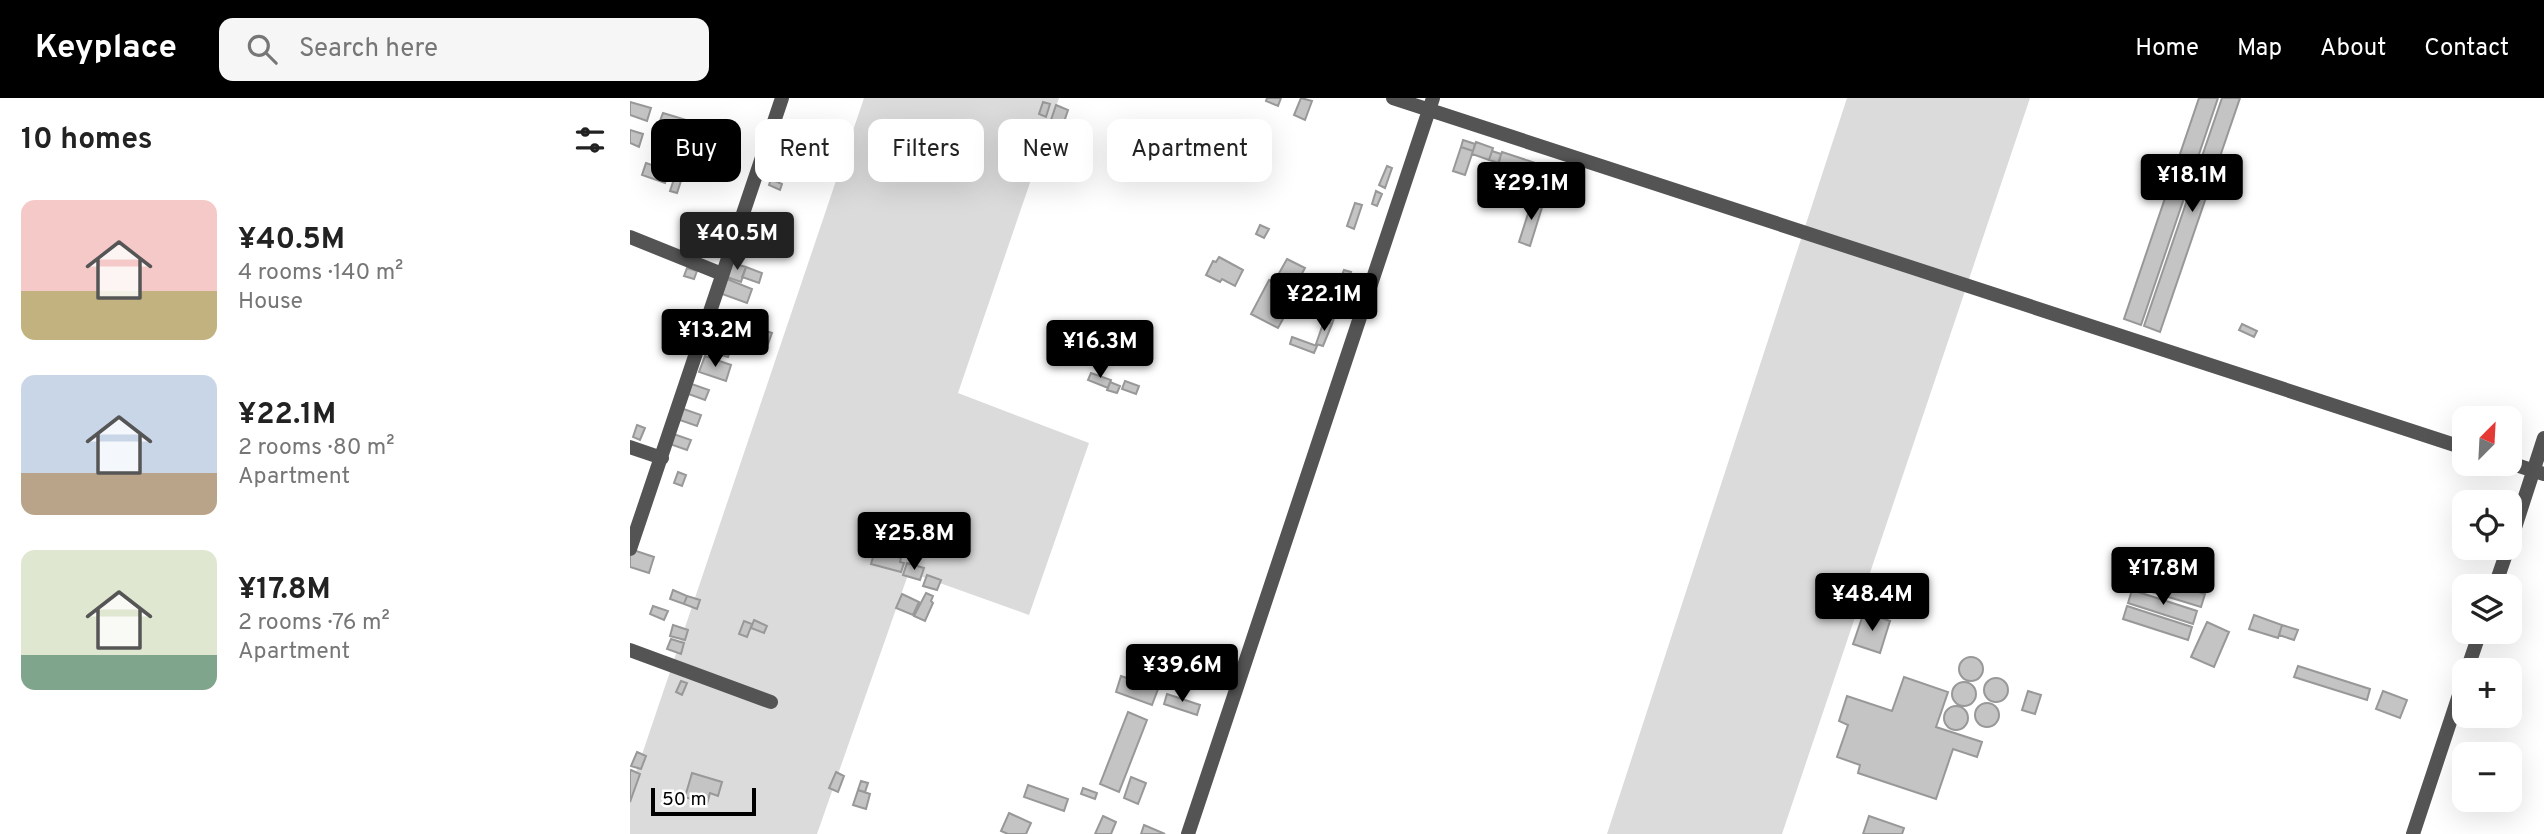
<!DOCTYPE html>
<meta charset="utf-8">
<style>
:root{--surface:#fff;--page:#f6f6f6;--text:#222;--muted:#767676;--accent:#000}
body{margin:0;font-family:Overpass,sans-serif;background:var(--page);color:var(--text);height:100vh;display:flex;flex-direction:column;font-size:26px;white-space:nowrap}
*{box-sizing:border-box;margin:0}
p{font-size:23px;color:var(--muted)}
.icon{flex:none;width:38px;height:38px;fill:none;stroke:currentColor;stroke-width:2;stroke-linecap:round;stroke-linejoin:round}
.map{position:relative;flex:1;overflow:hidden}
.sheet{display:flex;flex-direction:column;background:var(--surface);width:630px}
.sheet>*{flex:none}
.top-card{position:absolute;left:21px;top:21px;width:665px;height:63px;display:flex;gap:14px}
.needle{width:46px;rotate:24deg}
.controls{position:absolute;left:1822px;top:308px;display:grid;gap:14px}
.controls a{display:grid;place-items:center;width:70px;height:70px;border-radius:14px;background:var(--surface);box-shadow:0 7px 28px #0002;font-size:35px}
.scale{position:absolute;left:21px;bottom:18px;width:105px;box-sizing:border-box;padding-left:7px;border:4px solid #000;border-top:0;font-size:19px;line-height:24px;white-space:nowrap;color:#000;-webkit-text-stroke:5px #fff;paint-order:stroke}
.price{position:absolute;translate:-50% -60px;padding:0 16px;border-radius:7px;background:var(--accent);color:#fff;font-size:23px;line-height:46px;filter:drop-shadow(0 2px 4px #0008)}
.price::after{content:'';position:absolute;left:50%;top:42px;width:21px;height:16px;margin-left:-10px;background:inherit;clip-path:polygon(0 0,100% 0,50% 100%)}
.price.selected{background:#222;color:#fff}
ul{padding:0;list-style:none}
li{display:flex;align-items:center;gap:21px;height:175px;padding:0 21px}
li span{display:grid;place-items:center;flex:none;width:196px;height:140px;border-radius:14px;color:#555}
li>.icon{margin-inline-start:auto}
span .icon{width:84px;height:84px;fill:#fffc;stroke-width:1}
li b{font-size:30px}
h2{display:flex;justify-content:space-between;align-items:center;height:84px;padding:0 21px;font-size:30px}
.tag{padding:0 24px;border-radius:14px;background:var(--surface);box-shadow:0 7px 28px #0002;font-size:24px;line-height:63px}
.tag.selected{background:var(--accent);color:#fff}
header{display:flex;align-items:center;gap:42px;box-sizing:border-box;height:98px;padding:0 35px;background:var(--accent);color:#fff}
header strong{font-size:33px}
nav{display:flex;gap:38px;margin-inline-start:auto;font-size:24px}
.search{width:490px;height:63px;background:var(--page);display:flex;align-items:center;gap:18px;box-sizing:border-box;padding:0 24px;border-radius:14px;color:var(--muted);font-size:26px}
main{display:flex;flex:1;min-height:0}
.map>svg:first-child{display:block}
.green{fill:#dbdbdb}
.building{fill:#c4c4c4;stroke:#989898;stroke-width:2}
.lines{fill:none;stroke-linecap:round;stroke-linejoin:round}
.street{stroke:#545454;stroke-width:14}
</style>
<header>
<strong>Keyplace</strong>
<div class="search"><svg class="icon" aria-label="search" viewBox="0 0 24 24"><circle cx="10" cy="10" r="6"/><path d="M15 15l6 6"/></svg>Search here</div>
<nav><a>Home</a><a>Map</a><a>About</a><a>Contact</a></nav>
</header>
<main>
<section class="sheet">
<h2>10 homes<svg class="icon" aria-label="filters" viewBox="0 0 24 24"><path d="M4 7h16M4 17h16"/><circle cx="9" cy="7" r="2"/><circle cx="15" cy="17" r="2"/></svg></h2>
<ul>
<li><span style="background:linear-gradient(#f6c9c9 65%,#c2b280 0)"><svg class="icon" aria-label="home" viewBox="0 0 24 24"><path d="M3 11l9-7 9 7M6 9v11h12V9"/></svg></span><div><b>¥40.5M</b><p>4 rooms · 140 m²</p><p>House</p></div></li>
<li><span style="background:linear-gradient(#c9d6e8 70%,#b9a48a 0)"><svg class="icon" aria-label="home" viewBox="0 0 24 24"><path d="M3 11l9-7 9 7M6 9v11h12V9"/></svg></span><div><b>¥22.1M</b><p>2 rooms · 80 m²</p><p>Apartment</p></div></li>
<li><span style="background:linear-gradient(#dfe7d0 75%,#7fa58c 0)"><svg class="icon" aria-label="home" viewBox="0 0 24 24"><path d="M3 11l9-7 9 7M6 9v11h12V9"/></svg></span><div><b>¥17.8M</b><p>2 rooms · 76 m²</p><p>Apartment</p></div></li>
</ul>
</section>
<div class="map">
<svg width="1914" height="736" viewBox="0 0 1914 736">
<rect width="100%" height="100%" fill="#fff"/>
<path class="green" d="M234,0H429L328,295L459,345L399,517L279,474L187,736H0V692Z
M1217,0H1400L1152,736H977Z"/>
<path class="building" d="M637,0H651L648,8L636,3Z
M671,0L682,3L675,22L664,17Z
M1569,0H1588L1511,227L1494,221Z
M1592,0H1610L1530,234L1514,228Z
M0,4L21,10L17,23L0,17Z
M413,4L420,6L416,19L409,16Z
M426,7L438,12L433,27L421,22Z
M33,15L56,22L52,36L28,28Z
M407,24L416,27L412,38L403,35Z
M421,28L434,31L431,39L418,35Z
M0,32L13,36L9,49L0,45Z
M833,42L845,46L843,53L831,49Z
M846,44L863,50L859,62L842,56Z
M42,48L62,55L58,68L37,61Z
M831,49L843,53L835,77L823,73Z
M862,53L871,56L869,65L859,62Z
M872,54L936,75L932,89L867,68Z
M16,65L39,73L35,85L12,77Z
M757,68L762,70L755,90L749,87Z
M45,78L52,80L47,95L40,93Z
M141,81L152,86L150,92L139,87Z
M876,89L895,95L891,107L872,101Z
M746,93L752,96L747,108L742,106Z
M903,100L914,103L900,148L889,144Z
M725,105L732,107L724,131L717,128Z
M630,127L639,131L634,140L626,136Z
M130,139L140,142L135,155L126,151Z
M589,159L613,172L605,188L592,181L590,184L576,177L583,163L586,164Z
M657,161L675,170L662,194L644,184Z
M102,165L116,169L111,184L97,179Z
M116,169L132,175L129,185L112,179Z
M57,170L67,173L64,181L54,178Z
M714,172L721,174L711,200L704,197Z
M97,181L122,191L117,205L92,196Z
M639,182L666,196L662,204L657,201L648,219L653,221L648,230L621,216Z
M704,197L711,200L702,226L694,223Z
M694,223L702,226L693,248L686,246Z
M1612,226L1627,233L1624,239L1609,232Z
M126,230L142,235L138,246L123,241Z
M68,234L93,242L88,254L64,246Z
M108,239L120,242L116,254L104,250Z
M662,239L687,248L684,255L660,246Z
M93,241L103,245L98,259L88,256Z
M75,258L101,267L96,283L69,274Z
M461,275L481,282L478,290L458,282Z
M53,283L79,292L75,302L50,293Z
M495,283L509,288L506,296L492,291Z
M480,284L490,288L487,295L477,292Z
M45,308L71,317L67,328L41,319Z
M7,327L15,330L10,342L3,339Z
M35,333L61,342L57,352L31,343Z
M48,374L56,377L52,388L44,385Z
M0,451L24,459L19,475L0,469Z
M245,452L271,460L270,464L274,465L271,474L241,466Z
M1515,460L1579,480L1576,493L1511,473Z
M277,465L294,470L290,482L273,477Z
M1510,476L1575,496L1571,509L1506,489Z
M297,477L311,482L307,492L293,488Z
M43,492L57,498L54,506L40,501Z
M1502,492L1567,513L1563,526L1498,505Z
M296,495L303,498L301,503L303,505L295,523L284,518Z
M272,496L289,504L283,517L266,510Z
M57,498L70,502L67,511L54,506Z
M23,508L38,513L34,522L20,516Z
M1497,508L1562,529L1558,542L1493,521Z
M1234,514L1260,523L1250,555L1223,546Z
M1624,517L1652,527L1648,540L1619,531Z
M124,522L137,528L134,535L121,530Z
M114,523L122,526L117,539L109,536Z
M1577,524L1599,534L1584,569L1561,559Z
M43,527L58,532L55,542L40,538Z
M1652,527L1668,532L1664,542L1649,537Z
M41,541L54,545L51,556L37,551Z
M1329 571a12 12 0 1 1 24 0a12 12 0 1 1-24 0Z
M1668,568L1740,591L1737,602L1664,579Z
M491,578L528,591L522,607L486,594Z
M1274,579L1318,594L1306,629L1352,644L1347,659L1323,651L1306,701L1228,675L1230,667L1207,659L1218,627L1209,623L1217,598L1262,613Z
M1354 592a12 12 0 1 1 24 0a12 12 0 1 1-24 0Z
M51,583L57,585L52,597L46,594Z
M1322 596a12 12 0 1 1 24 0a12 12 0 1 1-24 0Z
M1398,593L1411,597L1405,616L1392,612Z
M1753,593L1777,602L1770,620L1746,611Z
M537,596L570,607L567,617L534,606Z
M1345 617a12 12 0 1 1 24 0a12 12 0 1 1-24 0Z
M1314 620a12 12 0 1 1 24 0a12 12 0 1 1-24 0Z
M498,614L517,622L489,694L470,686Z
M7,654L16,658L11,671L1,668Z
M1,672L10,676L0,704V674Z
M206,674L214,678L208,694L199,690Z
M62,675L92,684L88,698L80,695L77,706L55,699Z
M501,679L516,685L508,706L494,700Z
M231,683L238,685L235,694L228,692Z
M398,687L438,701L434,713L394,699Z
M453,690L467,695L465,701L451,696Z
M228,692L240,696L236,711L223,707Z
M379,715L401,725L396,736H378L371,733Z
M473,718L486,724L481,736H465Z
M1239,718L1274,730L1272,736H1233Z
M514,727L535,736H511Z"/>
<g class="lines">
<path class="street" d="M763,0L1834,350
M0,139L92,176
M0,349L32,360
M1880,365L1914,376
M1880,445L1914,340
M0,451L152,0
M1865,488L1878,450
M0,552L141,604
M1837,572L1850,534
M558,736L803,0
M1783,736L1834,582"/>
</g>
</svg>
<div class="controls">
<a><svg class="needle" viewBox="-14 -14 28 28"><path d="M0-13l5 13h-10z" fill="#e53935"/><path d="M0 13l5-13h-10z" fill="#767676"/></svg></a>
<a><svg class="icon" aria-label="locate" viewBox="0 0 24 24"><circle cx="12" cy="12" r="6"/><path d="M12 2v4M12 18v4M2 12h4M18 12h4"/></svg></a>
<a><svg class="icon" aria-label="layers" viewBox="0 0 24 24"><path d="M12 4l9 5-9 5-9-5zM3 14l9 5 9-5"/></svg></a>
<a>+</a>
<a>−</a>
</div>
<div class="scale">50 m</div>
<b class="price" style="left:1562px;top:116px">¥18.1M</b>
<b class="price" style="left:901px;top:124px">¥29.1M</b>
<b class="price selected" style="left:107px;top:174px">¥40.5M</b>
<b class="price" style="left:694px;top:235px">¥22.1M</b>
<b class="price" style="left:85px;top:271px">¥13.2M</b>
<b class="price" style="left:470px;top:282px">¥16.3M</b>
<b class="price" style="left:284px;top:474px">¥25.8M</b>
<b class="price" style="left:1533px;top:509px">¥17.8M</b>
<b class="price" style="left:1242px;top:535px">¥48.4M</b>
<b class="price" style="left:552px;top:606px">¥39.6M</b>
<div class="top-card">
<a class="tag selected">Buy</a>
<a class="tag">Rent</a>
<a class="tag">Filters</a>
<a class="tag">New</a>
<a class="tag">Apartment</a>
</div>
</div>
</main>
